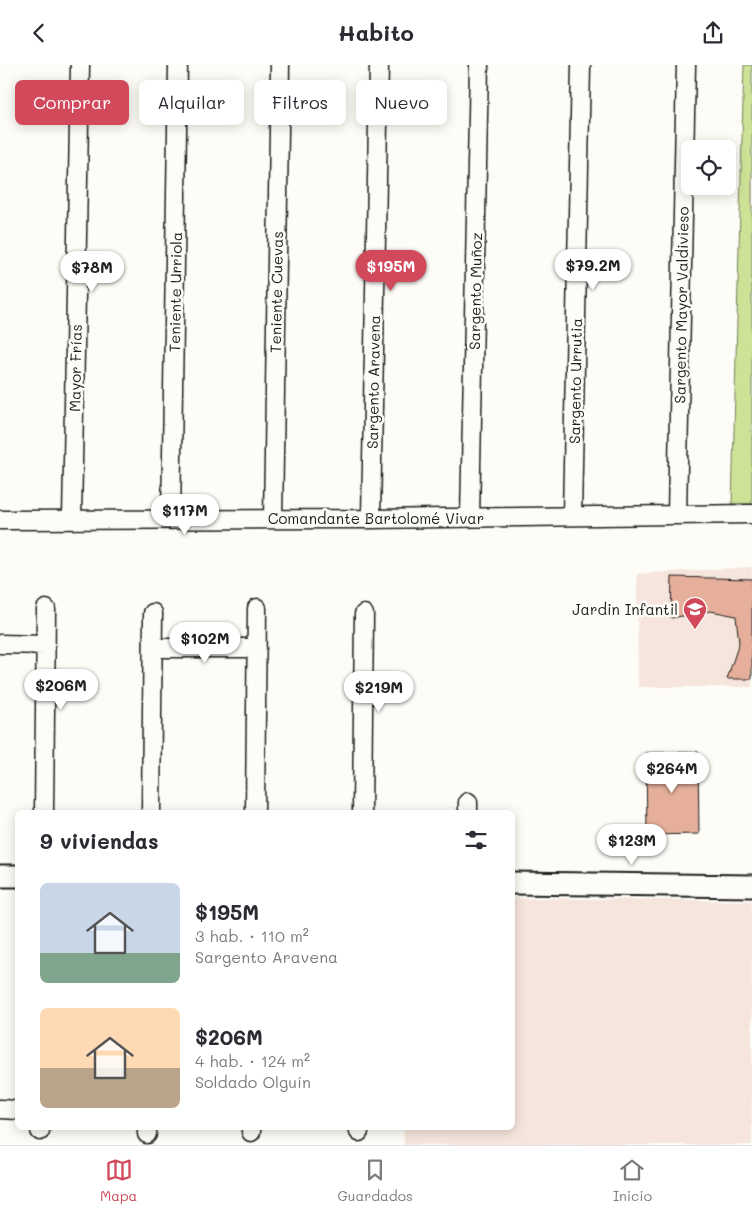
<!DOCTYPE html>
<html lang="es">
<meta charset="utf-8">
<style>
:root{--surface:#fff;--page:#f2f2f3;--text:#2b2b33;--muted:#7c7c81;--line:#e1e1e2;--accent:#d1495b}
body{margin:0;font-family:Mali,sans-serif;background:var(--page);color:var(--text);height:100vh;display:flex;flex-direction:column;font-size:19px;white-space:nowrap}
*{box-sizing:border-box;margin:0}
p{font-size:16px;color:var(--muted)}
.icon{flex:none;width:28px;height:28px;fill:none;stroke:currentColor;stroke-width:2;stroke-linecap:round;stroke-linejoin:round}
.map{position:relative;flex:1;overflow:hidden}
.sheet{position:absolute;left:15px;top:745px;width:500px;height:320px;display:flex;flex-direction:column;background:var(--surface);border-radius:8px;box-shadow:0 2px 12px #0003}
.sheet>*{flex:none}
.top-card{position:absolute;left:15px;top:15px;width:500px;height:45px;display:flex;gap:10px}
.buttons{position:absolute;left:681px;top:75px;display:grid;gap:10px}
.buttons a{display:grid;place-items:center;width:55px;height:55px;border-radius:8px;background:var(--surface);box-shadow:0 2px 12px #0003;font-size:25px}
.price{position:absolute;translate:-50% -42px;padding:0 11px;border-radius:18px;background:#fff;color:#222;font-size:16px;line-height:32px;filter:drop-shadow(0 1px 2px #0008)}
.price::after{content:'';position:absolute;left:50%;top:30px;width:15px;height:11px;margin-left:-8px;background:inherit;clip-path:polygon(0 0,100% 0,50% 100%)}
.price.active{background:var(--accent);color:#fff}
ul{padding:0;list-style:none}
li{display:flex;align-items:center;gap:15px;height:125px;padding:0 25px}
li span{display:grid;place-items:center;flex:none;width:140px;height:100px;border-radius:8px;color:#555}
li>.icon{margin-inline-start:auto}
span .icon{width:60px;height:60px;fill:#fffc;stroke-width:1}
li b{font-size:21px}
h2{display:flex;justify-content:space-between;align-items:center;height:60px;padding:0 25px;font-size:21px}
.pill{padding:0 18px;border-radius:8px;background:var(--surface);box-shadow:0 2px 12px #0003;font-size:18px;line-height:45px}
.pill.active{background:var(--accent);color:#fff}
header{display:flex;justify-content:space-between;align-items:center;height:65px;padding:0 25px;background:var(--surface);font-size:22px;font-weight:700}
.tab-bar{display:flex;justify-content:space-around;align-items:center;height:70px;border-top:1px solid var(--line);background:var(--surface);font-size:14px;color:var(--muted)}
.tab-bar a{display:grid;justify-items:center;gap:2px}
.tab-bar .active{color:var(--accent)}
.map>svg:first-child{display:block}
.built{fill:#f6e5dc}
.green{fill:#cde297;stroke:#747f5a}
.building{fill:#e6af9c;stroke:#1c1c1c}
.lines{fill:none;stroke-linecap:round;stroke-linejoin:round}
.minor-casing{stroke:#1c1c1c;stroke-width:21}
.tertiary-casing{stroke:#1c1c1c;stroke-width:25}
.minor{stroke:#fdfcf7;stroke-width:18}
.tertiary{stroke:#fdfcf7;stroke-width:21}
.labels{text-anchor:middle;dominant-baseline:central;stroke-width:5;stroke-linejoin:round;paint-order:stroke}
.street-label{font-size:15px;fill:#1c1c1c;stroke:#fdfcf7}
.poi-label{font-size:15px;fill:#1c1c1c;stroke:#fdfcf7;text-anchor:end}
</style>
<header><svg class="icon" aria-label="back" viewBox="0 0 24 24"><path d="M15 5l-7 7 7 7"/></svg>Habito<svg class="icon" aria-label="share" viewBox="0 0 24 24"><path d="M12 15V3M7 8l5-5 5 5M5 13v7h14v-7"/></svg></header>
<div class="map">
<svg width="752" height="1080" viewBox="0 0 752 1080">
<rect width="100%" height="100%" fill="#fdfcf7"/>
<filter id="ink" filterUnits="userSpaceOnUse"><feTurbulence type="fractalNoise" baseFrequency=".02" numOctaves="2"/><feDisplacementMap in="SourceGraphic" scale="10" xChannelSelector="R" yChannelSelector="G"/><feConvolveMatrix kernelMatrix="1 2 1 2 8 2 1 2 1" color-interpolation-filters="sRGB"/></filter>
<g filter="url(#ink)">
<path class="built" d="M752,502V622H638L637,509Z
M513,833L752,836V1080H404V1063L512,1062Z"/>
<path class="green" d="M744,0H752V439H732Z"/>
<path class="building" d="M672,512L752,514V614H727L739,578L736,551L711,546L671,553Z
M698,687L699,769L647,770L646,688Z"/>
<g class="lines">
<g class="minor-casing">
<path id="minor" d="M677,450L686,0
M572,451L581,0
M470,453L479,0
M273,454L280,0
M371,454L379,0
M0,455L371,454L752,449
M72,455L80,0
M171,455L178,0
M0,579L46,580
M153,583H257
M44,748L46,544
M151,748L153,548
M255,748L257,543
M362,748L364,549
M468,748V737
M0,1044L18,1045
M40,1066V1062
M251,1067V1062
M359,1067V1062
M147,1069V1062"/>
</g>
<g class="tertiary-casing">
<path id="tertiary" d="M0,811H18
M512,818L752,821"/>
</g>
<use href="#minor" class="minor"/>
<use href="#tertiary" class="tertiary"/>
</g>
</g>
<defs>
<g id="school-pin" transform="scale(1.25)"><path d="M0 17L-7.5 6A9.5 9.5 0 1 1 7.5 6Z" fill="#d1495b" stroke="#fdfcf7"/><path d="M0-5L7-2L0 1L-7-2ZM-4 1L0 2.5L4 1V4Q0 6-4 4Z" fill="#fff"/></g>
</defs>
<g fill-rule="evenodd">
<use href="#school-pin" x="695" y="544"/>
</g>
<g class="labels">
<g class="street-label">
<text transform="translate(475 226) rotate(-89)">Sargento Muñoz</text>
<text transform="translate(175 227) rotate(-89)">Teniente Urriola</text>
<text transform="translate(276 227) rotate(-89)">Teniente Cuevas</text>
<text transform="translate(681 240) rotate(-89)">Sargento Mayor Valdivieso</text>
<text transform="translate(75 303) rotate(-89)">Mayor Frías</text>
<text transform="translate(575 316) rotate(-89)">Sargento Urrutia</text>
<text transform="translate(373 317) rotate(-89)">Sargento Aravena</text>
<text x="376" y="453">Comandante Bartolomé Vivar</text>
</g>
<g class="poi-label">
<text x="678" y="544">Jardin Infantil</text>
</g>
</g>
</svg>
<div class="buttons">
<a><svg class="icon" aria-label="locate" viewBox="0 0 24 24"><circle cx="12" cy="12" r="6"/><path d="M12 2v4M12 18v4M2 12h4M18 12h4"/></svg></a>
</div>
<b class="price" style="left:593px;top:226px">$79.2M</b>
<b class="price active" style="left:391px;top:227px">$195M</b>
<b class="price" style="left:92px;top:228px">$78M</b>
<b class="price" style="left:185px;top:471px">$117M</b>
<b class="price" style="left:205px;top:599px">$102M</b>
<b class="price" style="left:61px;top:646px">$206M</b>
<b class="price" style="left:379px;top:648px">$219M</b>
<b class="price" style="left:672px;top:729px">$264M</b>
<b class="price" style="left:632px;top:801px">$123M</b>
<div class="top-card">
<a class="pill active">Comprar</a>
<a class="pill">Alquilar</a>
<a class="pill">Filtros</a>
<a class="pill">Nuevo</a>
</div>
<section class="sheet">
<h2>9 viviendas<svg class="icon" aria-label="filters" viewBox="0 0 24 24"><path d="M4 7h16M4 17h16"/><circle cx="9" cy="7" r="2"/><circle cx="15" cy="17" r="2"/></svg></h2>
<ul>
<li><span style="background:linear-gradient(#c9d6e8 70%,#7fa58c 0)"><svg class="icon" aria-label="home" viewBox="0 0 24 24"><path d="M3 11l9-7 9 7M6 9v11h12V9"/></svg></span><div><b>$195M</b><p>3 hab. · 110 m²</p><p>Sargento Aravena</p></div></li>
<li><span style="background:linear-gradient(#ffd9b3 60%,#b9a48a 0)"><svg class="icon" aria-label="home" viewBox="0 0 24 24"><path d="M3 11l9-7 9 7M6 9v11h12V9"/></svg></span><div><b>$206M</b><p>4 hab. · 124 m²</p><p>Soldado Olguín</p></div></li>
</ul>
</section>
</div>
<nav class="tab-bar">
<a class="active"><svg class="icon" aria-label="map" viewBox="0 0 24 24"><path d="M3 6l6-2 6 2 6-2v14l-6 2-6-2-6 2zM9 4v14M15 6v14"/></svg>Mapa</a>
<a><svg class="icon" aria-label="saved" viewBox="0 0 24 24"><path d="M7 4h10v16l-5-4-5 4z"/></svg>Guardados</a>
<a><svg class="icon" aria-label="home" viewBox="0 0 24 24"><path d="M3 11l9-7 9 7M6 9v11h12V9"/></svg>Inicio</a>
</nav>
